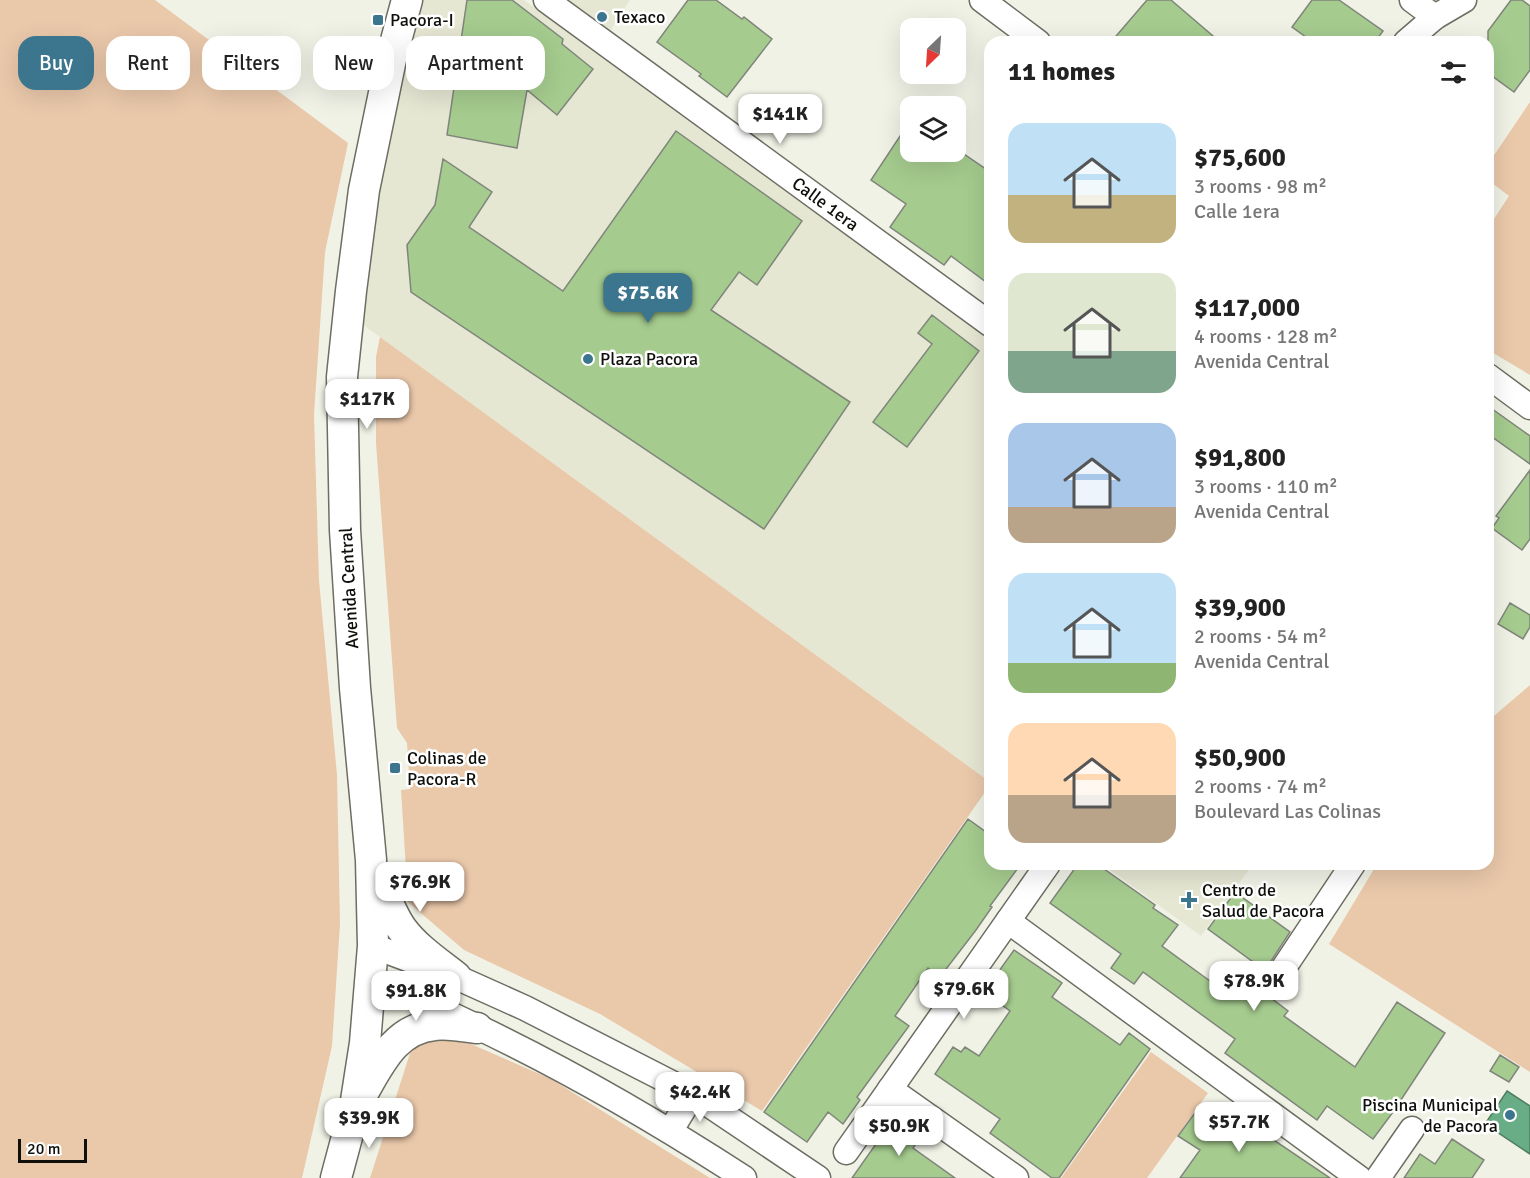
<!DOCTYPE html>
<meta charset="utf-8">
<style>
:root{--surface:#fff;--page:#f6f6f6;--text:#222;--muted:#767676;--accent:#3c758e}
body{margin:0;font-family:Signika,sans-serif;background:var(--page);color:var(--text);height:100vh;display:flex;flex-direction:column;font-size:22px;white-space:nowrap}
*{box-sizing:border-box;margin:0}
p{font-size:20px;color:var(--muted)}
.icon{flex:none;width:33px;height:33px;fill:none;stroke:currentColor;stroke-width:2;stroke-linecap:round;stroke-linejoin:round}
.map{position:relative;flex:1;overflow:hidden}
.side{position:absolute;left:984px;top:36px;width:510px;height:834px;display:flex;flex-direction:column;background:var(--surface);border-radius:18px;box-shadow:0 6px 24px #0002}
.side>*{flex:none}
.banner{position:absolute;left:18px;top:36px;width:570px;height:54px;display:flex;gap:12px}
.needle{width:39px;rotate:205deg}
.controls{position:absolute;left:900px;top:18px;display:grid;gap:12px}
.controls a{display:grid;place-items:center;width:66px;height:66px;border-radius:12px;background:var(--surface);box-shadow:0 6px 24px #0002;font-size:30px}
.scale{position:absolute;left:18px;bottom:15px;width:69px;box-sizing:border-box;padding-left:6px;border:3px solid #0f0f0b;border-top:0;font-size:16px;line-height:21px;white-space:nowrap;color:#0f0f0b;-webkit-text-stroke:4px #fff;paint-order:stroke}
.price{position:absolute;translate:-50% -51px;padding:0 14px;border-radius:12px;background:#fff;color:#222;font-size:20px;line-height:39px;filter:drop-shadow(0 2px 3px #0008)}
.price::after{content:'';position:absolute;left:50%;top:36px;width:18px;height:14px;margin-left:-9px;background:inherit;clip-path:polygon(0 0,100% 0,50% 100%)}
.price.on{background:var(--accent);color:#fff}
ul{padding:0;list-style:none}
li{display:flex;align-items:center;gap:18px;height:150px;padding:0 24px}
li span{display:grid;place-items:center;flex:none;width:168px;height:120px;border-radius:18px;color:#555}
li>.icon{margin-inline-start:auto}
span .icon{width:72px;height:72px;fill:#fffc;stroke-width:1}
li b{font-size:26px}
h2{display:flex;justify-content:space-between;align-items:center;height:72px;padding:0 24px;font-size:26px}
.chip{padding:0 21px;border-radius:18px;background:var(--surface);box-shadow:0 6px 24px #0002;font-size:21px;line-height:54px}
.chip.on{background:var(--accent);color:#fff}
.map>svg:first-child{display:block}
.built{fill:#e5e7d3}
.green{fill:#eac8aa}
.water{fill:#68ad85;stroke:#4d7e60;stroke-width:1.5}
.building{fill:#a5cb8e;stroke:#7f857b;stroke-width:1.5}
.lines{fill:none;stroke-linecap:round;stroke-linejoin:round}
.minor-casing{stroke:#6d6d63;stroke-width:27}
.tertiary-casing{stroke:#6d6d63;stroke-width:33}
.minor{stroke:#fff;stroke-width:24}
.tertiary{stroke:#fff;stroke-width:30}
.poi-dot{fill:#3c758e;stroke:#fff;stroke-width:2}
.labels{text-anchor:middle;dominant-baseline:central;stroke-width:5;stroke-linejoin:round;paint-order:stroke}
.poi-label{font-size:18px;fill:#0f0f0b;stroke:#fff;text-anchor:start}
.street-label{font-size:18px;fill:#0f0f0b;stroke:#fff}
</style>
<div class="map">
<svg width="1530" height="1178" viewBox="0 0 1530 1178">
<rect width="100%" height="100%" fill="#f1f2e6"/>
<path class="built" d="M418,0H524L990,340V782L362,324L377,190Z
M563,0H630L608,34Z
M1102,864H1253L1201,936Z"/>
<path class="green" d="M0,0H155L348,143L325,252L314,415L319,580L337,775L340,924L332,1046L302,1178H0Z
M1530,102V375L1488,350V228L1509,196L1488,180V164Z
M380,337L990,782V785L762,1111L600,1014L464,950L408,902L401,790L410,789L407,743L397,728L376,443V357Z
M1530,685V1072L1329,944L1377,864H1488V721Z
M445,1040L471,1044L551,1079L710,1178H370L411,1050L422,1041Z
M1151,1052L1208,1093L1147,1178H1061Z"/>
<path class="water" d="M1507,1091L1530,1106V1154L1485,1124Z"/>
<path class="building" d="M467,0H512L563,39L562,44L593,69L557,115L527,90L517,148L447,135Z
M688,0H716L742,19L744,17L772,39L727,97L699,76L701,74L657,42Z
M1147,0H1171L1220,42H1111Z
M1312,0H1339L1383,31L1375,42H1313L1292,27Z
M1511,0H1522L1530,6V70L1514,92L1488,73V31Z
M910,121V152H961L990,172V285L951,256L944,265L890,227L906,204L871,180Z
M676,131L802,221L757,285L739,272L711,310L850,402L764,529L411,292L407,245L435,205L443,159L492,192L469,227L563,291Z
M932,315L979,351L907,447L873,422L932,344L918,333Z
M1488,406L1530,436V464L1488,434Z
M1530,470V539L1522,550L1492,528L1499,518L1496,516Z
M1510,603L1530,615V627L1523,639L1498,624Z
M968,819L990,835V864H1021L990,906L992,907L976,930L940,977L928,968L895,1016L909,1026L857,1097L860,1100L843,1124L828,1112L807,1142L764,1112Z
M1078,864H1097L1155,905L1153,908L1178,925L1162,946L1210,981L1212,978L1234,993L1245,978L1288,1011L1284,1016L1355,1067L1397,1002L1445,1033L1393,1112L1373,1139L1327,1106L1317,1120L1225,1053L1235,1039L1143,972L1134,984L1111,968L1121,954L1050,903Z
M1235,892L1290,932L1271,961L1267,972L1208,929Z
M1014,950L1062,983L1052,997L1120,1045L1129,1033L1150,1049L1059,1178H1052L990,1133L1000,1119L935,1074L953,1047L961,1052L965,1047L979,1056L1010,1011L984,992Z
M1500,1055L1519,1067L1509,1082L1490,1071Z
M1200,1106L1244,1138L1253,1126L1330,1178H1180L1200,1150L1178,1136Z
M895,1117L922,1135L913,1148L955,1178H852Z
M1452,1139L1484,1160L1472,1178H1404L1420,1154L1435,1164Z"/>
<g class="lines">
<g class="minor-casing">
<g id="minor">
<path id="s1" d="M546,0L990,324"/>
<path d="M982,0L1038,42"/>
<path d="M1412,0L1435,17"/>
<path d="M1406,42L1435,17L1464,0"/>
<path d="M1488,376L1530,407"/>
<path d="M1008,921L1359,1178"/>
<path d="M373,946L456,977L525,1008L693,1094L818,1178"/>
<path d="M1283,969L1353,864"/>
<path d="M371,980C501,1032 627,1102 744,1178"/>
<path d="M890,1089L1016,1178"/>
<path d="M671,1130L693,1094"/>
<path d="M846,1152L1048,864"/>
<path d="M1378,1178L1412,1129"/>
</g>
</g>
<g class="tertiary-casing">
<path id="tertiary" d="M378,878C385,895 391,914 402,929C416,948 437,962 456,977
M364,1091C381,1061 397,1028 435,1025C449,1023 464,1027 477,1028
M336,1178L355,1107L365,1043L373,946L371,860L355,688L345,530L342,377L351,291L364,190L391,59L407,0"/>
</g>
<use href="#minor" class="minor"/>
<use href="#tertiary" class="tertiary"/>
</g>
<g class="poi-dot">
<circle cx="602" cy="17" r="6"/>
<rect x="372" y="14" width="12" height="12" rx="3"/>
<circle cx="588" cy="359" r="6"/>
<rect x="389" y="762" width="12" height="12" rx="3"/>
<path d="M1186 891h6v6h6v6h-6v6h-6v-6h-6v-6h6z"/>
<circle cx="1510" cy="1115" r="6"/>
</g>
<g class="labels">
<g class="poi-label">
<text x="614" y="17">Texaco</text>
<text x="390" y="20">Pacora-I</text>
<text x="600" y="359">Plaza Pacora</text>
<text x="407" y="758">Colinas de<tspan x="407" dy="21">Pacora-R</tspan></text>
<text x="1202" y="890">Centro de<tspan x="1202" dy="21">Salud de Pacora</tspan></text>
<text x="1498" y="1105" text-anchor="end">Piscina Municipal<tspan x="1498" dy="21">de Pacora</tspan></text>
</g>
<g class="street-label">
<text stroke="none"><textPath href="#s1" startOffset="346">Calle 1era</textPath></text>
<text transform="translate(349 588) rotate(-93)">Avenida Central</text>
</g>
</g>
</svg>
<div class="controls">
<a><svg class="needle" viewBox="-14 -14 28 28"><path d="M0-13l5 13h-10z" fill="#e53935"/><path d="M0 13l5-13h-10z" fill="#767676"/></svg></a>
<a><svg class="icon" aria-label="layers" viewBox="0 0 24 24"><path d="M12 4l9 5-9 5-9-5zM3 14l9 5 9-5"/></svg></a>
</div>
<div class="scale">20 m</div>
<b class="price" style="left:780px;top:145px">$141K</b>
<b class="price on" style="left:648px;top:324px">$75.6K</b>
<b class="price" style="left:367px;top:430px">$117K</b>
<b class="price" style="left:420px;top:913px">$76.9K</b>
<b class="price" style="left:1254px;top:1012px">$78.9K</b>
<b class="price" style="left:964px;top:1020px">$79.6K</b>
<b class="price" style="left:416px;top:1022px">$91.8K</b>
<b class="price" style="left:700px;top:1123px">$42.4K</b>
<b class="price" style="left:369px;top:1149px">$39.9K</b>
<b class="price" style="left:1239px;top:1153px">$57.7K</b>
<b class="price" style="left:899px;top:1157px">$50.9K</b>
<div class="banner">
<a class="chip on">Buy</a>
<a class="chip">Rent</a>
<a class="chip">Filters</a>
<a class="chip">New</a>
<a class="chip">Apartment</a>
</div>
<section class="side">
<h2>11 homes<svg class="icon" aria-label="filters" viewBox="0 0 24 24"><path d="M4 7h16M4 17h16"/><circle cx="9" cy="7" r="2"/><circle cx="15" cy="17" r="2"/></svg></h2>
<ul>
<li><span style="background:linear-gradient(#bfe0f5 60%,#c2b280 0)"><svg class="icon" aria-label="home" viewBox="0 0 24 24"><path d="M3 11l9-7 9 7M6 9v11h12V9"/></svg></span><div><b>$75,600</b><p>3 rooms · 98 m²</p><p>Calle 1era</p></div></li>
<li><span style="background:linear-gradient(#dfe7d0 65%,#7fa58c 0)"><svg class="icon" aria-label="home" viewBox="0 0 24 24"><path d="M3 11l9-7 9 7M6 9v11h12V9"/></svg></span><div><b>$117,000</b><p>4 rooms · 128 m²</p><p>Avenida Central</p></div></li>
<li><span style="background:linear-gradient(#a9c7e8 70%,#b9a48a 0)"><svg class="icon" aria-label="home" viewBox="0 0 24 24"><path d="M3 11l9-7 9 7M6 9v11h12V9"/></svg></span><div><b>$91,800</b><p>3 rooms · 110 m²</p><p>Avenida Central</p></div></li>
<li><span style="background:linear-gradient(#bfe0f5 75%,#8fb573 0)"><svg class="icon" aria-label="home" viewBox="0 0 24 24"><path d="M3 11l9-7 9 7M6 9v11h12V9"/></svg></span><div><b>$39,900</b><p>2 rooms · 54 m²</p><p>Avenida Central</p></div></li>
<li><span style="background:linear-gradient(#ffd9b3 60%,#b9a48a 0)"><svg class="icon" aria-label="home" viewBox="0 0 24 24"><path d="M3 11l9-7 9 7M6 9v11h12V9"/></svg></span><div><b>$50,900</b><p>2 rooms · 74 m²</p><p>Boulevard Las Colinas</p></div></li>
</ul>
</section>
</div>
